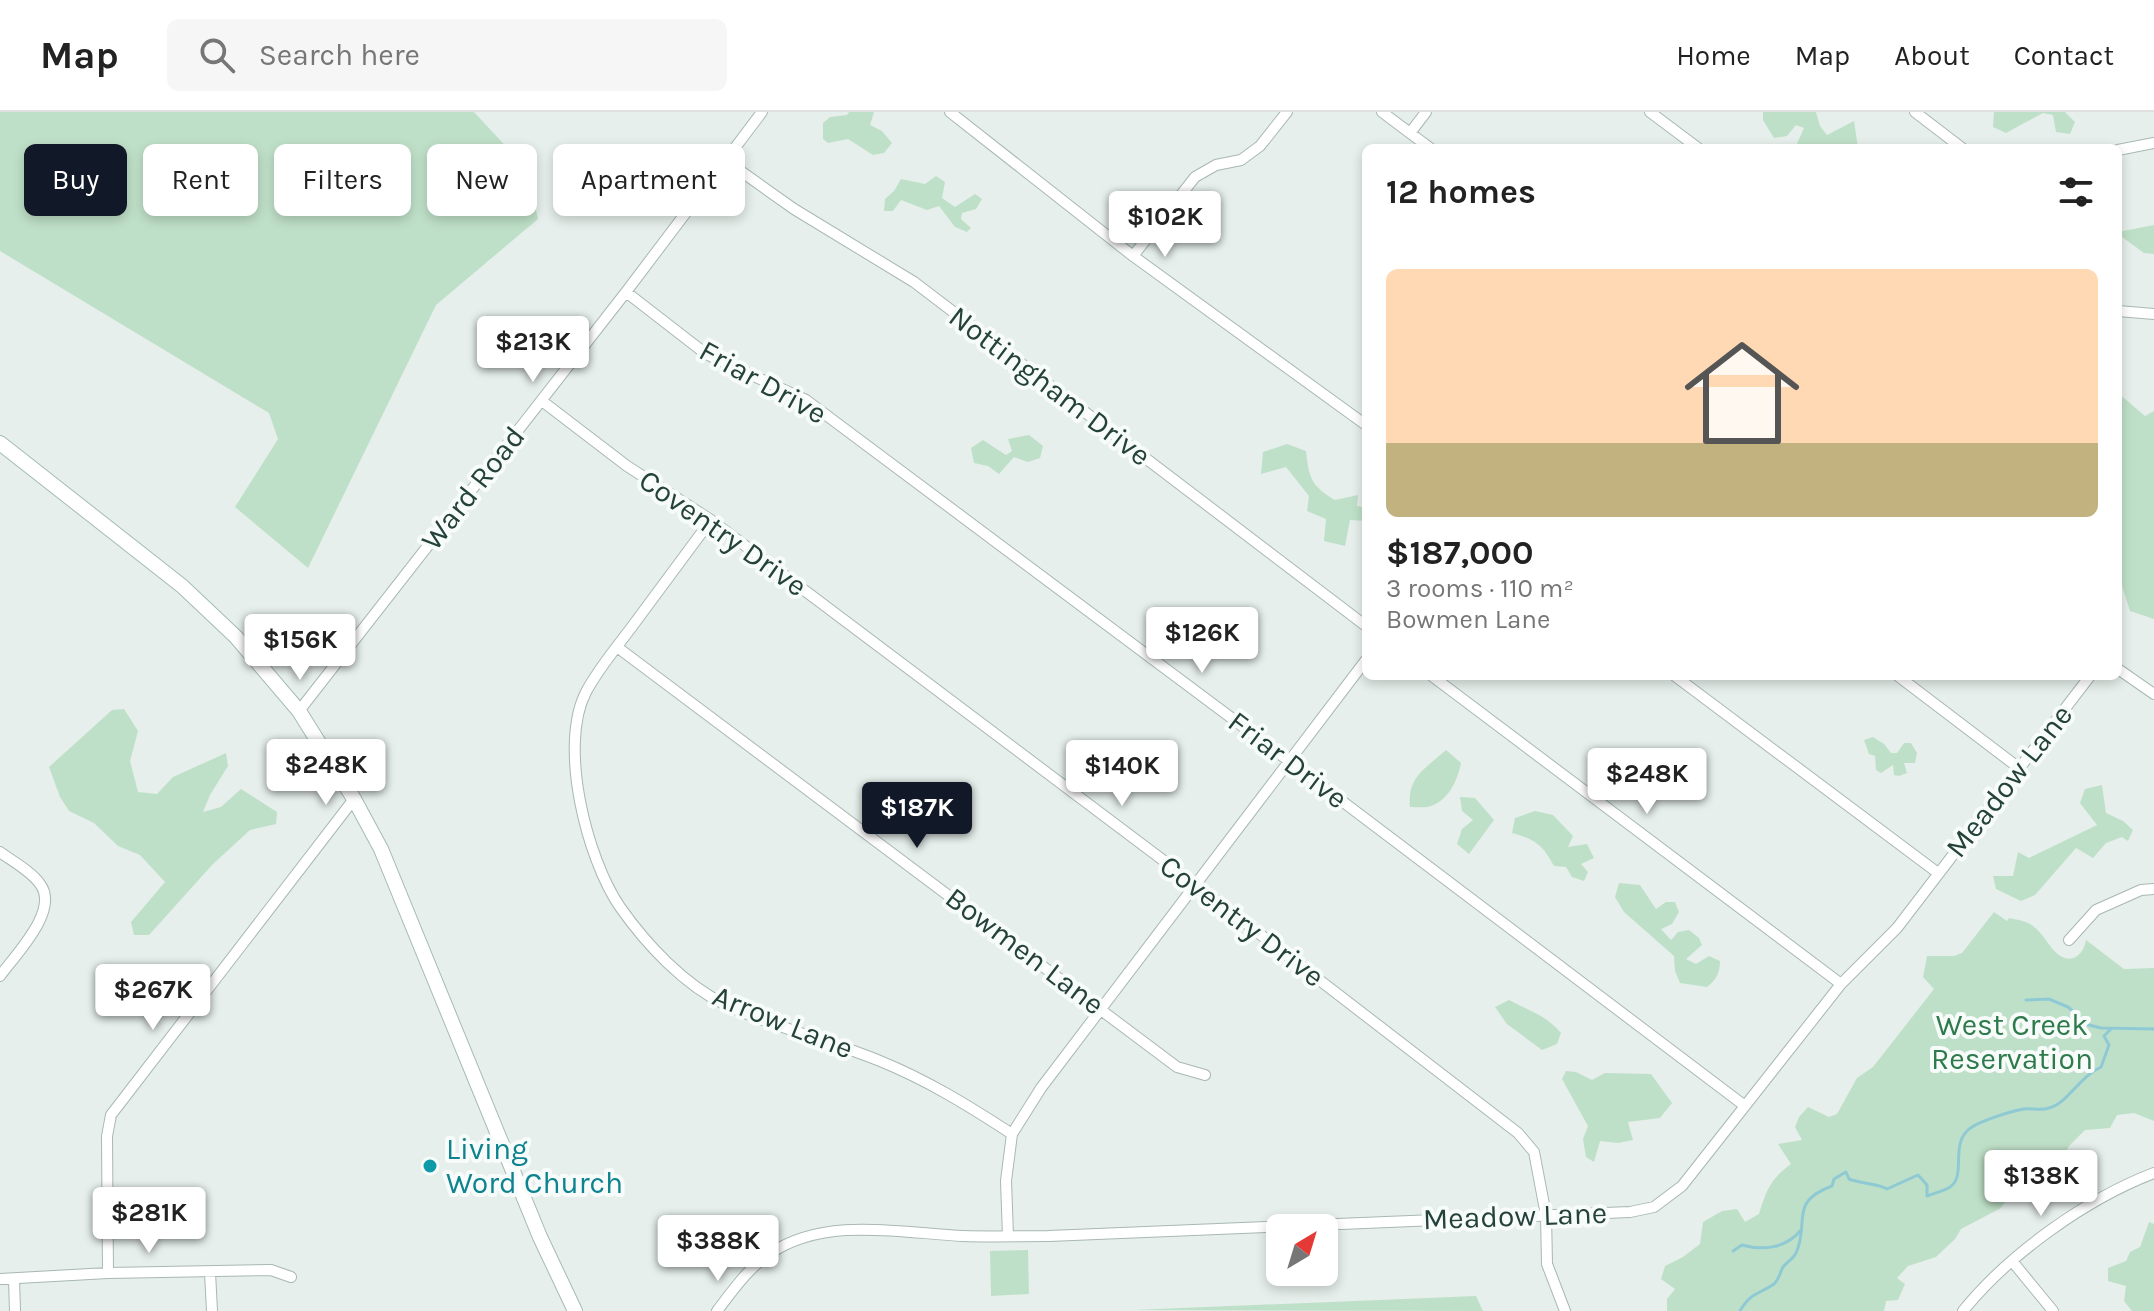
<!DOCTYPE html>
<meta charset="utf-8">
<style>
:root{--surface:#fff;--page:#f6f6f6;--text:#222;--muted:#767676;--line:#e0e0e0;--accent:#111827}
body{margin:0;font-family:Karla,sans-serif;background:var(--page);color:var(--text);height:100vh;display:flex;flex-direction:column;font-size:30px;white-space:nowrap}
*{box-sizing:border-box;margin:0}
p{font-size:26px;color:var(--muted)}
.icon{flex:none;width:44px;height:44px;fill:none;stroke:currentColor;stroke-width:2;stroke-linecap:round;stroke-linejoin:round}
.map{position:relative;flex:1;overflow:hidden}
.details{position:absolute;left:1362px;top:32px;width:760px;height:536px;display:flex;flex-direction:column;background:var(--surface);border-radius:12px;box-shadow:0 4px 12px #0003}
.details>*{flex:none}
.guide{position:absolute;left:24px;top:32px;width:760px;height:72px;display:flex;gap:16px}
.needle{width:52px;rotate:38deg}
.fabs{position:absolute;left:1266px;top:1102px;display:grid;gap:16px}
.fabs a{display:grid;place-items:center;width:72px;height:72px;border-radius:12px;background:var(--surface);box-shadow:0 4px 12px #0003;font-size:40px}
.price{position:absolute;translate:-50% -68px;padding:0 18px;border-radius:8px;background:#fff;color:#222;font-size:26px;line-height:52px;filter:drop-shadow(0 2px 4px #0008)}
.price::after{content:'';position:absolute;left:50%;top:48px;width:24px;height:18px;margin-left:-12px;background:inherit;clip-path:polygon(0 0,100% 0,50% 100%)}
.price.on{background:var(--accent);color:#fff}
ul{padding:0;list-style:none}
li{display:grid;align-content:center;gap:16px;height:424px;padding:0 24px}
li+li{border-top:2px solid var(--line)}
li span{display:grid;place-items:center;height:248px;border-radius:12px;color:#555}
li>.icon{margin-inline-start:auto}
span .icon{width:144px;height:144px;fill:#fffc;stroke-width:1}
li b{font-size:34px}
h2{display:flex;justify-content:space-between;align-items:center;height:96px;padding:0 24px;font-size:34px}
.tag{padding:0 28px;border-radius:12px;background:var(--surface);box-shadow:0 4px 12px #0003;font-size:28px;line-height:72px}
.tag.on{background:var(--accent);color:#fff}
header{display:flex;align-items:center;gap:48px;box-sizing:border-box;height:112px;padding:0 40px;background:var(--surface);border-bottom:2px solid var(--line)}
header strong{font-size:38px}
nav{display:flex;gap:44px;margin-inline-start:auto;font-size:28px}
.search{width:560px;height:72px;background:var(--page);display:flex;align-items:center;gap:20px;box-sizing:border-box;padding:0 28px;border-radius:12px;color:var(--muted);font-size:30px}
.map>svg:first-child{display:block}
.green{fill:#bfe0c8}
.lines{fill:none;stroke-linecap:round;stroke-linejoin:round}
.stream{stroke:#8ec9d4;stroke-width:3}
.street-casing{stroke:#a8b8b2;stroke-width:12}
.secondary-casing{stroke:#a4bbb3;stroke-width:16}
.street{stroke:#fff;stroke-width:10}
.secondary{stroke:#fff;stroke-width:14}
.culture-dot{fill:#0f9aa8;stroke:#f7fbf9;stroke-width:3}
.labels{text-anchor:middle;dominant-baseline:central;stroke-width:8;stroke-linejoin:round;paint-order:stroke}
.street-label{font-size:30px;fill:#24423a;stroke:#f7fbf9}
.park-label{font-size:30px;fill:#2d7a4b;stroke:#f7fbf9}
.culture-label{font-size:30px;fill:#0d838f;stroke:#f7fbf9;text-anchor:start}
</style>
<header>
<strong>Map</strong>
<div class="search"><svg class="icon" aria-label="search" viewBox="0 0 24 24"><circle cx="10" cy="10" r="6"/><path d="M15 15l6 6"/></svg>Search here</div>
<nav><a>Home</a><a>Map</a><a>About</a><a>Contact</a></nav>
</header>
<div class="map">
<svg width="2154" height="1199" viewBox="0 0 2154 1199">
<rect width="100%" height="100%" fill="#e6efeb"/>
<path class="green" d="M0,0H474L526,56L538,107L436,193L308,456L235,395L278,327L269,301L0,139Z
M849,0H874L870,13L882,19L892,31L884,41L873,43L848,27L828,31L823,27V11L830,5L847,3Z
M1763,0H1816L1820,14L1827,23L1854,9L1858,36H1795L1804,16L1796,13L1787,24L1774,26L1763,8Z
M1994,0H2065L2075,10L2070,22L2056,20L2053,3L2043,1L2006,21L1993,15Z
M936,64L945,70L942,86L955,95L975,82L982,87L976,97L962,101L961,107L971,116L967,120L955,115L939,94L927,98L901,88L893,99H884L885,87L894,79L901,67L925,72Z
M2154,113V142L2144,141L2118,122V120Z
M2118,281L2145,304L2154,299V507L2130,499L2118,461Z
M1029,323L1043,334L1040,346L1028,350L1014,345L999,362L988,354L974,351L971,336L983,328L1006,343L1012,339L1008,327Z
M1287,332L1306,339C1309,366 1311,374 1335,388L1358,383L1357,394L1366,396V409L1350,408L1345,434L1324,429L1326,407L1307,399L1309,384L1286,355L1261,362L1263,340Z
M124,597L138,619L130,649L138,680L157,682L173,665L226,641L228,654L210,683L203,700L221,695L241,677L277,700L276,712L250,718L212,753L149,823H134L131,810L165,770L140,743L118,734L94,711L69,699L60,685L49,655L112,598Z
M1873,625L1884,632L1891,641H1897L1904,631H1911L1917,641L1915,651H1904L1907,661L1899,664L1894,663L1893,653L1881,661L1876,658L1875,644L1869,642L1864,628Z
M1446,638L1461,651C1458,667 1449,688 1431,694C1426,696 1416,695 1410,695C1407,665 1425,657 1446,638Z
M2102,673L2106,701L2123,709L2133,718L2128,729L2122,725L2106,731L2093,746L2076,736L2035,783L2021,789L1996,777L1993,764H2013L2018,740L2029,746L2097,713L2080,691L2085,677Z
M1460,685L1475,686L1494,708L1469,742L1457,732L1462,717L1473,708L1462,699Z
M1535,699L1553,703L1573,724L1568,735L1587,732L1594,746L1581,752L1588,760L1584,769L1572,765L1566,755L1554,754C1543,733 1535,727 1512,721L1515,706Z
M1619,771L1640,773L1656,797L1666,790H1675L1679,800L1672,812L1661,817L1671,828L1678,820L1689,818L1699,826L1702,833L1686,847L1696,852L1709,844L1720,849C1720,861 1716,868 1707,875L1680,871L1675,859L1674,844L1624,800L1615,785Z
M1994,800L2007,809L2009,806C2018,808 2027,809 2033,814C2044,822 2049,836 2059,843C2073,853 2084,841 2086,828L2124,857L2154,856V1009L2134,1001L2117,1003L2110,1016L2085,1018L2069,1034L2063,1045L2033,1060L2015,1074L2001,1096L1961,1117L1955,1127L1936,1145L1908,1154L1897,1166L1905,1172L1898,1188L1886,1189L1884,1199H1667V1187L1675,1177L1661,1167L1665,1154L1683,1145L1700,1132L1703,1110L1722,1099L1737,1097L1745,1110L1759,1102C1767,1077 1770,1068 1791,1052L1778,1032L1802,1028L1795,1015L1799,1005L1808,995L1829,1005L1837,1002L1857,966L1873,955L1934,877L1923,865L1927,844H1954L1962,841Z
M1509,888C1529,899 1546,903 1561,921L1557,932L1542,938L1507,912L1495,895Z
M1566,959L1576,960L1592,968L1605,961L1651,962L1672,991L1660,1006L1628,1010L1633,1028L1618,1031L1600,1029L1594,1050L1586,1045L1583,1027L1588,1014L1562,967Z
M2149,1110L2154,1112V1199H2132L2124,1189L2126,1174L2108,1169V1156L2126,1149L2130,1140L2140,1135Z
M1028,1138L1029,1182L991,1184L990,1139Z
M1476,1184L1483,1199L1134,1198Z"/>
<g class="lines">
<path class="stream" d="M2026,888L2049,887L2068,895L2089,913L2101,916L2154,917
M1733,1139L1742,1133C1763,1139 1786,1136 1800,1119
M1740,1199C1751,1180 1758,1183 1774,1172C1779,1168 1780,1160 1783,1155C1787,1150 1793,1147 1796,1141C1810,1110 1788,1090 1832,1074L1834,1067L1846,1060L1849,1067C1859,1071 1882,1073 1887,1077L1918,1063L1927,1073V1084C1935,1081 1944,1079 1950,1075C1966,1065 1951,1035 1967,1019C1975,1010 2012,999 2024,997C2032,996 2041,999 2049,996C2068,991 2079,965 2101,955L2109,933L2104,924L2111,917"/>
<g class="street-casing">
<path id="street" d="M950,0L1133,144L1366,313
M1382,0L1430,36
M1650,0L1698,36
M1915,0L1962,36
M1410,21L1426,0
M2118,38L2154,31
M725,48L794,97L914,170L1366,514
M1133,144L1195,65L1216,53L1241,48L1260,34L1287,0
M626,180L706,242L806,288L1289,649L1745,994
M2118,199L2154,202
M542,289L627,354L711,408L1196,773L1518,1021L1534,1040L1546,1103L1547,1152L1565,1199
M711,408C684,444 658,480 631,516C616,536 598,557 586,580C558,634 587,747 620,795C646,832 684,873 726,893C776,916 829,928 880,949C927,968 969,994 1012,1022
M617,535L1177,955L1205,963
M2118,557L2154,582
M1432,564L1841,872
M1675,564L1938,761
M1898,564L2019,656
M299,599L626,180L762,0
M0,740C12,749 31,759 40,772C60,798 16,842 0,864
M2069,828L2096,798L2141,778L2154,777
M1008,1124L1006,1069L1012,1022L1041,976L1366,548
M2012,1149L2053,1199
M210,1160L212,1199
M108,1161L107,1024L111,1003L354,687
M0,1167L108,1161L271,1158L291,1165
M14,1167L15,1199
M717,1199C733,1178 749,1155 771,1141C826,1104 902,1121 963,1124C992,1125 1021,1124 1049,1124L1630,1100L1654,1095L1682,1074L1841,872L1897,816L2090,564
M1963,1199C2009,1142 2086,1087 2154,1061"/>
</g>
<g class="secondary-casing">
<path id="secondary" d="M0,331L182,474L236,525L299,599L354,687L381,737L540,1125L575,1199"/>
</g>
<use href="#street" class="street"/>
<use href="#secondary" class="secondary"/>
</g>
<circle class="culture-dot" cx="430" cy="1054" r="8"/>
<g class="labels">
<g class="street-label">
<text transform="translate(763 270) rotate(29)">Friar Drive</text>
<text transform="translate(1050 274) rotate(37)">Nottingham Drive</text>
<text transform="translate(473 376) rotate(-52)">Ward Road</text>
<text transform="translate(723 421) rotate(35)">Coventry Drive</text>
<text transform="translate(1288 648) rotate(37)">Friar Drive</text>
<text transform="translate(2009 669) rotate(-52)">Meadow Lane</text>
<text transform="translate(1242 809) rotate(37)">Coventry Drive</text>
<text transform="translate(1025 839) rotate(37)">Bowmen Lane</text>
<text transform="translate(783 910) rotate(22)">Arrow Lane</text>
<text transform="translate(1515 1104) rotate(-2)">Meadow Lane</text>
</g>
<g class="park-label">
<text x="2012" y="913">West Creek<tspan x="2012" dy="34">Reservation</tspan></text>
</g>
<g class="culture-label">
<text x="446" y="1037">Living<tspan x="446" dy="34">Word Church</tspan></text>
</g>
</g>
</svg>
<div class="fabs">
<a><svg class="needle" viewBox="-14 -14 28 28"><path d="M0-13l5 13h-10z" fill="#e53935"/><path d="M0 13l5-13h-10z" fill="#767676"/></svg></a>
</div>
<b class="price" style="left:1165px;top:147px">$102K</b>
<b class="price" style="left:533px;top:272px">$213K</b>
<b class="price" style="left:1202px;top:563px">$126K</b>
<b class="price" style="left:300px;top:570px">$156K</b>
<b class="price" style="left:326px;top:695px">$248K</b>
<b class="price" style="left:1122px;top:696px">$140K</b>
<b class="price" style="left:1647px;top:704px">$248K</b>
<b class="price on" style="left:917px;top:738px">$187K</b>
<b class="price" style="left:153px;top:920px">$267K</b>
<b class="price" style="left:2041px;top:1106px">$138K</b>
<b class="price" style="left:149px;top:1143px">$281K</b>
<b class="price" style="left:718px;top:1171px">$388K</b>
<div class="guide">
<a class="tag on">Buy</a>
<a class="tag">Rent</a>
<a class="tag">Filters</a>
<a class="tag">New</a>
<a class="tag">Apartment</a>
</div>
<section class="details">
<h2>12 homes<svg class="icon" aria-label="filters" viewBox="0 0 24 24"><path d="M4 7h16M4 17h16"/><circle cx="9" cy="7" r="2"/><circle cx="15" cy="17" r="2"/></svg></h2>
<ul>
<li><span style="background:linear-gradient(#ffd9b3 70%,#c2b280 0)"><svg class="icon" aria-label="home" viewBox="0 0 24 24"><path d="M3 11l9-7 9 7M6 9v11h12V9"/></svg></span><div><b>$187,000</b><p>3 rooms · 110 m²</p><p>Bowmen Lane</p></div></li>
</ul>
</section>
</div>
